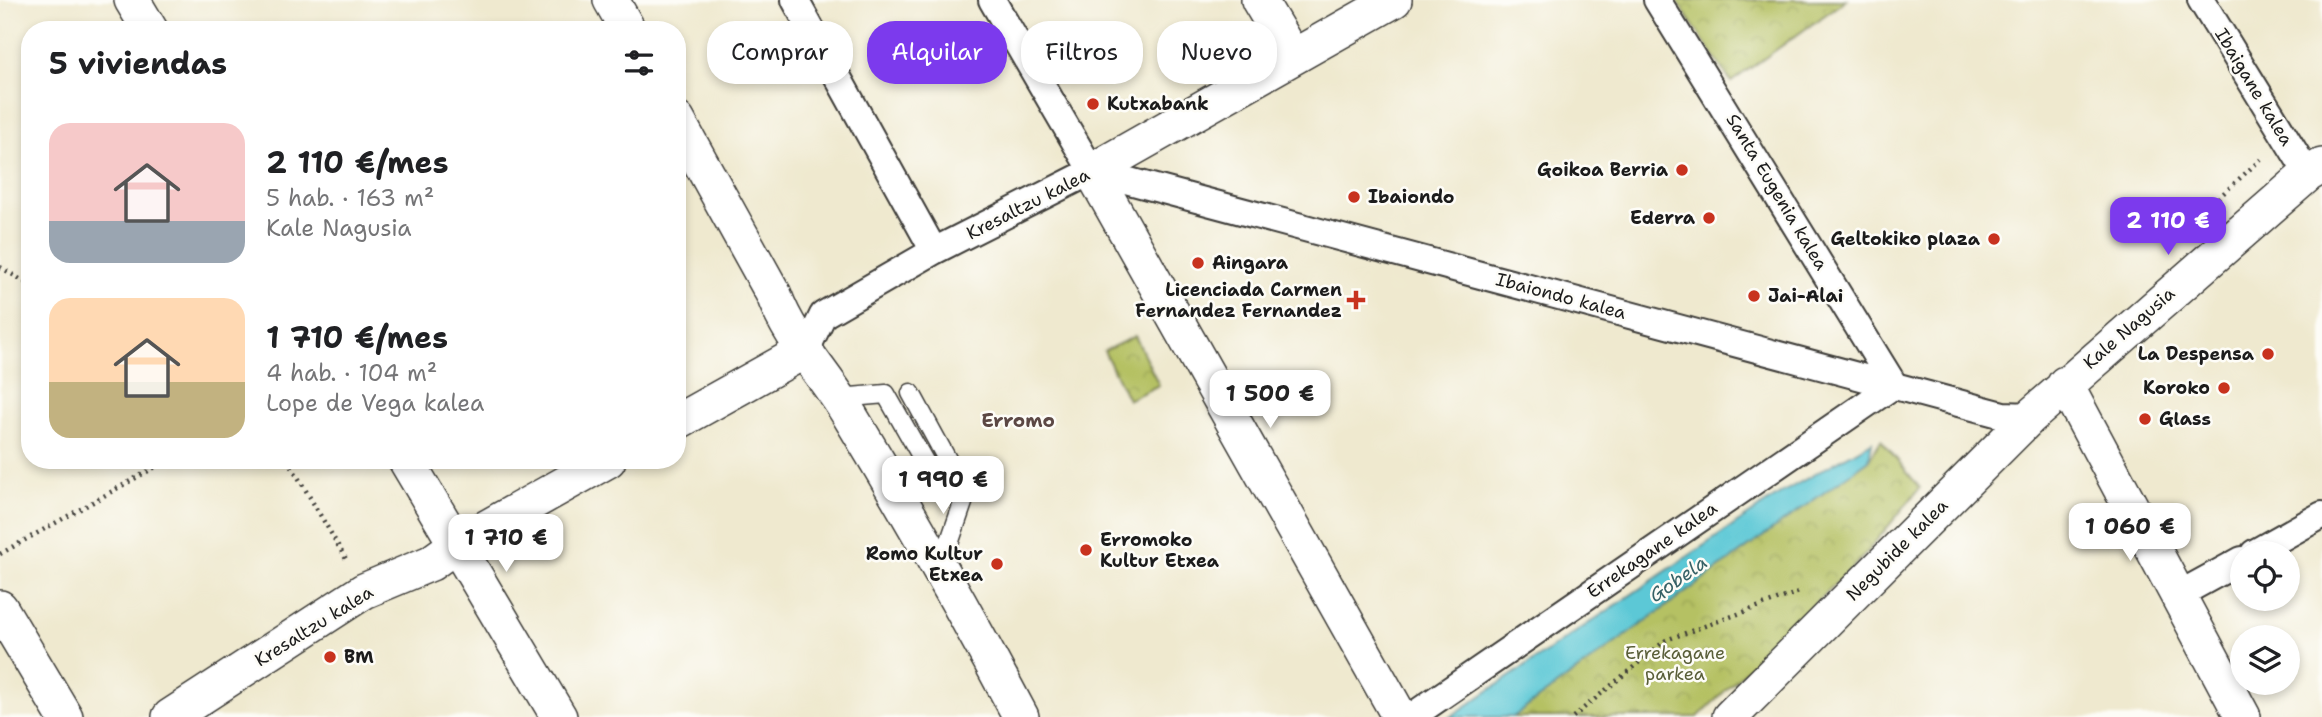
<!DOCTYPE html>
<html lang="es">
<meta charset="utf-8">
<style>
:root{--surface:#fff;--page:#f6f6f6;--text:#202124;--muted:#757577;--accent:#7c3aed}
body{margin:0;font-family:"Shantell Sans",sans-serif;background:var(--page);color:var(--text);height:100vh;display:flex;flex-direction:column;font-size:26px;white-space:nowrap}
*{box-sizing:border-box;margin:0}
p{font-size:23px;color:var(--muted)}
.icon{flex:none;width:38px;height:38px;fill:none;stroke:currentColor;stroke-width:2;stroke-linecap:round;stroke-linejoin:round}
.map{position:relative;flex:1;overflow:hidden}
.sheet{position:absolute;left:21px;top:21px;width:665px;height:448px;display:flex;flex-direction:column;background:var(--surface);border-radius:28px;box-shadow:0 4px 10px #0003}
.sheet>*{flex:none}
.top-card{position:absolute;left:707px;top:21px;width:665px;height:63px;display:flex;gap:14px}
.controls{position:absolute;left:2230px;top:541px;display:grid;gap:14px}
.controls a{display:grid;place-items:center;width:70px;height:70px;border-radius:50%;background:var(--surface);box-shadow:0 4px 10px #0003;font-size:35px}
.price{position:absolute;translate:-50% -60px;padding:0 16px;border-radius:14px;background:#fff;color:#222;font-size:23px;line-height:46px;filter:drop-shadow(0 2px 4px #0008)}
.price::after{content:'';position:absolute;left:50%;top:42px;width:21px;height:16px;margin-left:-10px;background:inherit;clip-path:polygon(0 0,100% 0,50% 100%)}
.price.current{background:var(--accent);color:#fff}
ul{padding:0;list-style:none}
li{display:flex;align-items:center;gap:21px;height:175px;padding:0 28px}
li span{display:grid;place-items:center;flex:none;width:196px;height:140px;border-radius:21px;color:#555}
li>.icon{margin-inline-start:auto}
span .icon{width:84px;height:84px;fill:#fffc;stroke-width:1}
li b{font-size:30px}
h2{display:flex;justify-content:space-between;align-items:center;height:84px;padding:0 28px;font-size:30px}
.tag{padding:0 24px;border-radius:28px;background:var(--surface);box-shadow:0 4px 10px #0003;font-size:24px;line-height:63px}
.tag.current{background:var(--accent);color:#fff}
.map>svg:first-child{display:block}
.park{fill:url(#park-crowns);stroke:#686e40;stroke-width:2}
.water{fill:#5cc8d6;stroke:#3c7279;stroke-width:2}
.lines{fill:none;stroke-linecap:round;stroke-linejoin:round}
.service-casing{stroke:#3c3b37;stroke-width:21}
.pedestrian-casing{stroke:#3c3b37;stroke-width:30}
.minor-casing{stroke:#3c3b37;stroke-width:38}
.path{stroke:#3c3b37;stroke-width:4.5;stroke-dasharray:2 5;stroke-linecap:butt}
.service{stroke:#fff;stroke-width:18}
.pedestrian{stroke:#fff;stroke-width:26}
.minor{stroke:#fff;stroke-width:35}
.poi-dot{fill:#c8321e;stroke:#fdfcf7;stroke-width:2.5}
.labels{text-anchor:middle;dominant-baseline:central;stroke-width:5;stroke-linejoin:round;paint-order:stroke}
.street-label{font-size:18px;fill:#1c1c1c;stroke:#fdfcf7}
.poi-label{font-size:18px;font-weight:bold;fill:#1c1c1c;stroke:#fdfcf7;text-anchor:start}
.park-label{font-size:18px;fill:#595e38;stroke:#fdfcf7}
.neighbourhood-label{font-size:19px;font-weight:bold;fill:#5c4845;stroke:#fdfcf7}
.water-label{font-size:19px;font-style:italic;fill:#366166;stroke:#fdfcf7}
</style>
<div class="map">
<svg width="2322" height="717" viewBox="0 0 2322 717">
<defs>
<pattern id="park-crowns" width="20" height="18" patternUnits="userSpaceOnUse" patternTransform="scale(1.75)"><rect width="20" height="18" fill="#b5c163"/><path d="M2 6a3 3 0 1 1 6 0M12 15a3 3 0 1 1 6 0" fill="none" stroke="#9ba555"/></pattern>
</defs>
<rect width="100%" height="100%" fill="#fdfcf7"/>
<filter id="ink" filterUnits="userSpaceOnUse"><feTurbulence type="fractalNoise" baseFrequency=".0143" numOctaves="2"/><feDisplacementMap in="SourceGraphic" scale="14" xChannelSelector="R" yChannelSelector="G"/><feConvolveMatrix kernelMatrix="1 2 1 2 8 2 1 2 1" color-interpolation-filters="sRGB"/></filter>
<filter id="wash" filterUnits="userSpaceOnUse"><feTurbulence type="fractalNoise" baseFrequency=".00686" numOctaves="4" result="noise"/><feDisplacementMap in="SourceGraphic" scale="28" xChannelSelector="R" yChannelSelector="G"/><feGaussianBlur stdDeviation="1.57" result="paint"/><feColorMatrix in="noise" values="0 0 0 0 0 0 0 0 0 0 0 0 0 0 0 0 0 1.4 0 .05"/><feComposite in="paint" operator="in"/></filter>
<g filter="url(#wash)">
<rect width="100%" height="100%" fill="#efe9cf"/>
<path class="park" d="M1676,0H1846L1731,82Z
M1135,336L1159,385L1128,400L1104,351Z
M1881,440L1920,488L1862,558L1698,717H1510L1869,460Z"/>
<path class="water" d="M1872,442L1869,460L1513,717H1450L1783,492Z"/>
</g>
<g filter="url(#ink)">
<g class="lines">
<g class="service-casing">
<path id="service" d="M911,393L966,494L941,567
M839,398L886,394L941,491"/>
</g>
<g class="pedestrian-casing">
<path id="pedestrian" d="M795,0L934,251
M992,0L1092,171
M2201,0L2308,174
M1092,171L2003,415L2031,416
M806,350L823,315L934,251L1092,171
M2254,553L2322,515
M2178,595L2242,560
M1411,717L1894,385L1657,0"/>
</g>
<g class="minor-casing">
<path id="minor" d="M132,0L150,30
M611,0L628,30
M1259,0L1293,57
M1394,0L1092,171L1400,717
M677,120L774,295C790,340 826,375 850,416C910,515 967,615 1021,717
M2065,384L2243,717
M677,422L806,350
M406,460L559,717
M0,608L65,717
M170,717L364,591L431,563L456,545L608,460
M1730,717L2031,416L2308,174L2322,166"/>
</g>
<path class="path" d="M2182,231L2261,159
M0,267L30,285
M146,460L152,470
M288,460L346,559
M0,554L168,460
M1573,717L1666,640L1802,591"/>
<use href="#service" class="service"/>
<use href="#pedestrian" class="pedestrian"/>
<use href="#minor" class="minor"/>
</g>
</g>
<g class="poi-dot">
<circle cx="1093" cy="104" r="7"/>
<circle cx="1682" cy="170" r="7"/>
<circle cx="1354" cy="197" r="7"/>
<circle cx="1709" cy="218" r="7"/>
<circle cx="1994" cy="239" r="7"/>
<circle cx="1198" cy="263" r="7"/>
<circle cx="1754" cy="296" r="7"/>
<path d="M1352.5 289.5h7v7h7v7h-7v7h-7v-7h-7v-7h7z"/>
<circle cx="2268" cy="354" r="7"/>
<circle cx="2224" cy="388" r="7"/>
<circle cx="2145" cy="419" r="7"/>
<circle cx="1086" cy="550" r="7"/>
<circle cx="997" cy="564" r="7"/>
<circle cx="330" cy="657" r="7"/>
</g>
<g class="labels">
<g class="street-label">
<text transform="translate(2254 87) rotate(59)">Ibaigane kalea</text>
<text transform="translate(1777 192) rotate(59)">Santa Eugenia kalea</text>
<text transform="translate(1028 204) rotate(-27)">Kresaltzu kalea</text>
<text transform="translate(1561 296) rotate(15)">Ibaiondo kalea</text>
<text transform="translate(2129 328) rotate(-41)">Kale Nagusia</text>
<text transform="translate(1652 550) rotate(-35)">Errekagane kalea</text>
<text transform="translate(1897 550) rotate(-45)">Negubide kalea</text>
<text transform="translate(314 626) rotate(-32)">Kresaltzu kalea</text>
</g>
<g class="poi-label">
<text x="1107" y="104">Kutxabank</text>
<text x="1668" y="170" text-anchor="end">Goikoa Berria</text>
<text x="1368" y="197">Ibaiondo</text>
<text x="1695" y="218" text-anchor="end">Ederra</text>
<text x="1980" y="239" text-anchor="end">Geltokiko plaza</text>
<text x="1212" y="263">Aingara</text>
<text x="1342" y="290" text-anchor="end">Licenciada Carmen<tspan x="1342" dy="21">Fernandez Fernandez</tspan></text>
<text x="1768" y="296">Jai-Alai</text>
<text x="2254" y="354" text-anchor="end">La Despensa</text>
<text x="2210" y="388" text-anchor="end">Koroko</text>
<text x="2159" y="419">Glass</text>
<text x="1100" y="540">Erromoko<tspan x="1100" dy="21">Kultur Etxea</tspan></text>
<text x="983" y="554" text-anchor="end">Romo Kultur<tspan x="983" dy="21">Etxea</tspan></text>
<text x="344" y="657">BM</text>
</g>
<g class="park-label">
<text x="1675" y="653">Errekagane<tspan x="1675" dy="21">parkea</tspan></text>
</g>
<g class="neighbourhood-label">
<text x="1018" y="420">Erromo</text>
</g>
<g class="water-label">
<text transform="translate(1678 579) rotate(-35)">Gobela</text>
</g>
</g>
</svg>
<div class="controls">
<a><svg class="icon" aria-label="locate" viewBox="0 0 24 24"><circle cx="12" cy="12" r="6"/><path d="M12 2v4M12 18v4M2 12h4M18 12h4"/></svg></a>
<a><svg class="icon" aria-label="layers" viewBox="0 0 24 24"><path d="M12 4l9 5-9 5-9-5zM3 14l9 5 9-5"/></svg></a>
</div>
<b class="price current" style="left:2168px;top:257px">2 110 €</b>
<b class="price" style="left:1270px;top:430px">1 500 €</b>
<b class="price" style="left:943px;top:516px">1 990 €</b>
<b class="price" style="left:2130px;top:563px">1 060 €</b>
<b class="price" style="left:506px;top:574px">1 710 €</b>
<div class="top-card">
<a class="tag">Comprar</a>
<a class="tag current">Alquilar</a>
<a class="tag">Filtros</a>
<a class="tag">Nuevo</a>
</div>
<section class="sheet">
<h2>5 viviendas<svg class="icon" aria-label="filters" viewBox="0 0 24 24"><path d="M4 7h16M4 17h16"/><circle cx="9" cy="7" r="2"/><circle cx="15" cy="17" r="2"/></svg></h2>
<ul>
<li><span style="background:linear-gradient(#f6c9c9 70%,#9aa5b1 0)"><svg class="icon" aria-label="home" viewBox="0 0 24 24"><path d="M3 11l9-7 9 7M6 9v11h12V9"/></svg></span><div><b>2 110 €/mes</b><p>5 hab. · 163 m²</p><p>Kale Nagusia</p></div></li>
<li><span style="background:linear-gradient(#ffd9b3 60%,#c2b280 0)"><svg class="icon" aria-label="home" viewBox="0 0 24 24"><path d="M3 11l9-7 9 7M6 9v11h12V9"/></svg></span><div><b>1 710 €/mes</b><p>4 hab. · 104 m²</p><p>Lope de Vega kalea</p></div></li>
</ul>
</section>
</div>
